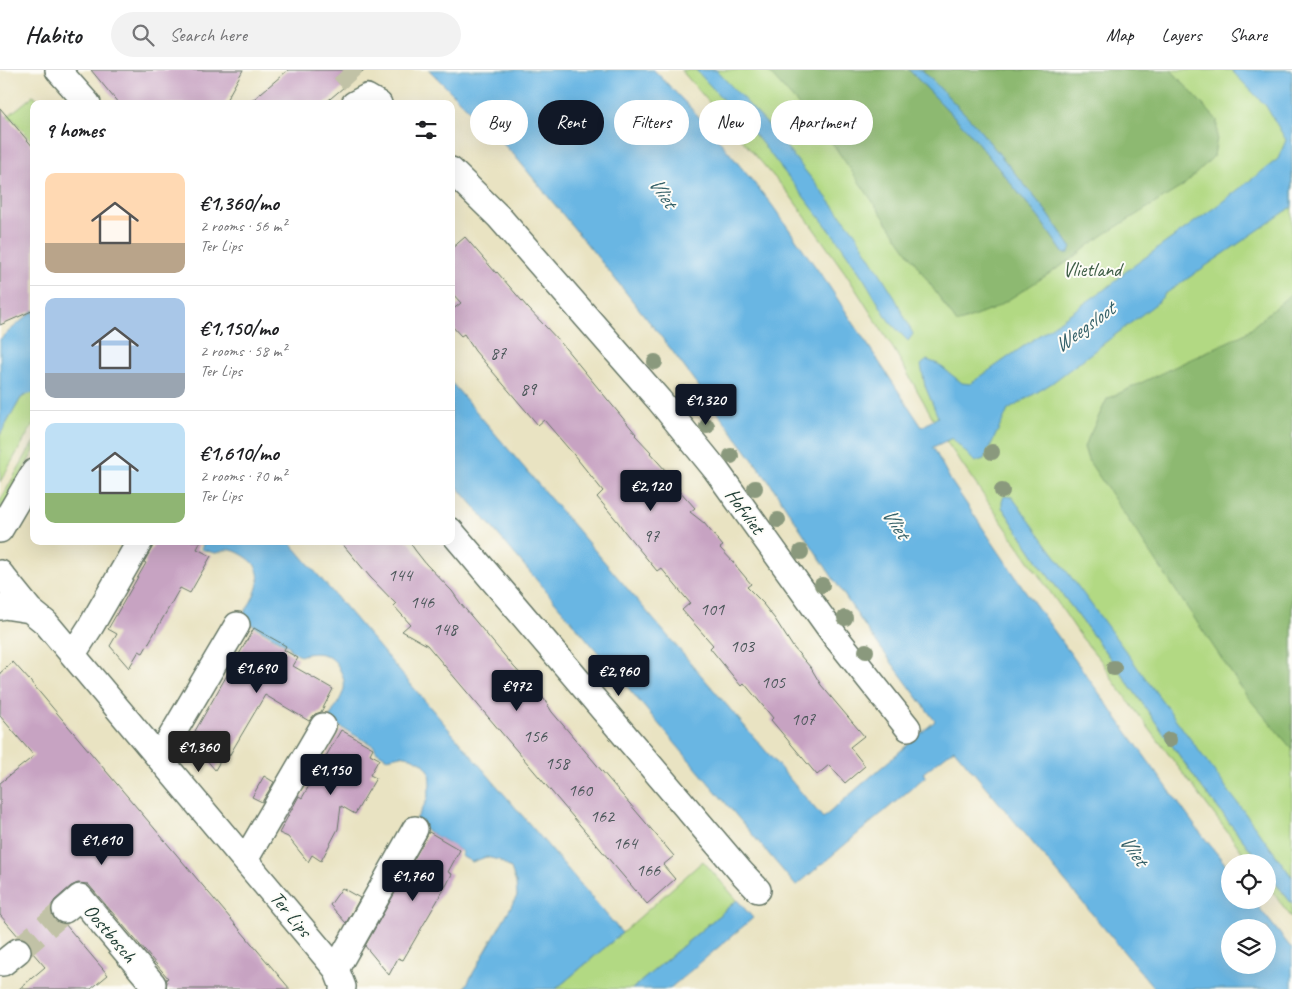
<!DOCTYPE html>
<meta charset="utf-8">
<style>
:root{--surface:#fff;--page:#f2f2f2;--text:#202124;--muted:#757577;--line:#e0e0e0;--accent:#111827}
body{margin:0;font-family:Caveat,sans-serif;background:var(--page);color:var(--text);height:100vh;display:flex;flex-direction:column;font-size:19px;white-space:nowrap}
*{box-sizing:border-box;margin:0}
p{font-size:16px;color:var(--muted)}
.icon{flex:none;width:28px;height:28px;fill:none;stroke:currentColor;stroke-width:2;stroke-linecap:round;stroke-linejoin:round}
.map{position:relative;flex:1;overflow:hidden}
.sheet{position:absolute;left:30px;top:30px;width:425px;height:445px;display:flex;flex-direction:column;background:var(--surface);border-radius:10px;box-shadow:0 5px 20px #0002}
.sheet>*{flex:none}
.guide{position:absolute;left:470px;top:30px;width:475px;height:45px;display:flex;gap:10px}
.tools{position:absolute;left:1221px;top:784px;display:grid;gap:10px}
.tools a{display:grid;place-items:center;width:55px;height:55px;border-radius:50%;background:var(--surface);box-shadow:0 5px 20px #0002;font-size:25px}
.price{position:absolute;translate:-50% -42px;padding:0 11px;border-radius:5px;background:var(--accent);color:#fff;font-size:16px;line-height:32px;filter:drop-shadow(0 1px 2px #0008)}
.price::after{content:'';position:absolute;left:50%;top:30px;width:15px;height:11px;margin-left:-8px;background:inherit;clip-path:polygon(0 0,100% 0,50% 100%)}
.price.active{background:#222;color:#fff}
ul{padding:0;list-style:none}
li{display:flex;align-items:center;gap:15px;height:125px;padding:0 15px}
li+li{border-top:1px solid var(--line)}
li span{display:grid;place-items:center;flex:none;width:140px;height:100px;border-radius:10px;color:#555}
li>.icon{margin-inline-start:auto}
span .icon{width:60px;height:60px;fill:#fffc;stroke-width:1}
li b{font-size:21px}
h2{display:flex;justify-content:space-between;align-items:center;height:60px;padding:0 15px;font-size:21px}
.chip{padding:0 18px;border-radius:22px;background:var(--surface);box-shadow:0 5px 20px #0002;font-size:18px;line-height:45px}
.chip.active{background:var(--accent);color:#fff}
header{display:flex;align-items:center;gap:30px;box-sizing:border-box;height:70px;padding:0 25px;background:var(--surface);border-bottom:1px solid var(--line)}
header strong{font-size:24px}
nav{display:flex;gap:28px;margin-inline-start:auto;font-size:18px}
.search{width:350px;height:45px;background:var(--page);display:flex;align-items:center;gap:12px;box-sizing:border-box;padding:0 18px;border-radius:28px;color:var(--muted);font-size:19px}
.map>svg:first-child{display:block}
.green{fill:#b2d983;stroke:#688b5c}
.forest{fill:#8db971;stroke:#567b52}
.water{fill:#69b6e3;stroke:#447a8c;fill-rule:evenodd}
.building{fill:#c7a3c2}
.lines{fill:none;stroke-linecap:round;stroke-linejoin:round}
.minor-tunnel{stroke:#c1c2a6;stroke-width:25;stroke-dasharray:25 12;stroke-linecap:butt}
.minor-casing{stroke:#676;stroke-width:28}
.minor{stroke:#fff;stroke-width:25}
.tree{fill:#8a997d}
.labels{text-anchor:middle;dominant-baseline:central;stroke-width:4;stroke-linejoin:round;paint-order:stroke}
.number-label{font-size:18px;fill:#495658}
.park-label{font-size:20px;fill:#3c5c44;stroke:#fdfcf7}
.street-label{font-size:20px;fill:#1f3d34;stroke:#fdfcf7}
.water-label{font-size:21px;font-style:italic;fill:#356169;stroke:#fdfcf7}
</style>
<header>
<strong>Habito</strong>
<div class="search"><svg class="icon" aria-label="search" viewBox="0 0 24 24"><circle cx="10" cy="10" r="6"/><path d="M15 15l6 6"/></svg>Search here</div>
<nav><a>Map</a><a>Layers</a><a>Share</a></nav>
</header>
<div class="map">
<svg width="1292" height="919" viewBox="0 0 1292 919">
<rect width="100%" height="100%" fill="#fdfcf7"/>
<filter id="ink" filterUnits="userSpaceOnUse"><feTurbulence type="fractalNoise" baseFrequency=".02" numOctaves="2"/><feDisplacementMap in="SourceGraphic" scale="10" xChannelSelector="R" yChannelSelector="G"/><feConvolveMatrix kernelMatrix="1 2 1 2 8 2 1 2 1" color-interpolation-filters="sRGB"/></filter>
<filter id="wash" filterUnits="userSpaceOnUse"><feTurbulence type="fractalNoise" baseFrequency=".0096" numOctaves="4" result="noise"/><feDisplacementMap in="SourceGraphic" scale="20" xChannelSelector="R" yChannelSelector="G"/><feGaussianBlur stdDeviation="1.12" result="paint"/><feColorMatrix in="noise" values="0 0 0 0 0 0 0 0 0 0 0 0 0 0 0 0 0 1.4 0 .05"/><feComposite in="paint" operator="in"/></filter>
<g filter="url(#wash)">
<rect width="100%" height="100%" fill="#e9e3c2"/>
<path class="green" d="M681,0H1292V807L1167,639L1002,437L1043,499L1116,596L1200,715L1260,792H1250L1114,612L1102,592L1082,568L946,371L952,368L975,391L924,307L925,316L939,347L934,350L896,283L846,204L789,124Z
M34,25L41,34H34V73L12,48L0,58V40L7,47Z
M34,323V353L0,412V365L21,328L28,324Z
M34,371V381L0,442V431Z
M703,791L737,830L632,919H556L622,863Z
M1268,803L1292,834V848L1268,816Z"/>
<path class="forest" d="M767,0H909L969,62L1039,148L1064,184L1071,177L1046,141L972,51L922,0H1171L1217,50V68L1214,86L1183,116L1105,164L1088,176L1072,189L994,239L957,253L830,70Z
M1292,223V679L1246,625L1088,390L1084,377L1107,329L1244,264Z"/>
<path class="water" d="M429,0H654L704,52L772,135L829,216L922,357L938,347L925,316L921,295L927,290L938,294L962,313L970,314L1112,214L1125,202L1218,135L1278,89L1286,70L1266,36L1231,0H1292V137L1165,224L1157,233L1052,313L1008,340L984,389L975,392L952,368L933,377L951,411L1024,519L1195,756L1230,800V830H1253L1292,879V919H1155L954,679L923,703L926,706L796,816L451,409V312L823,748L935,651L866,558L770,413L670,278L604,195L515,86ZM1230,858H1268V895H1230Z
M696,0H716L771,58L855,163L893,224L913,264L908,271L889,251L864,209L839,172L757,67Z
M909,0H922L972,51L1046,141L1071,177L1069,183L1064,184L1039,148L969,62Z
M34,240V323L28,324L21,328L0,365V269Z
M1004,426L1012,427L1292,807V834L1268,803V792H1260L1200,715L1116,596L1043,499L1002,437V432Z
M199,471H289L622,863L556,919H464L517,826L516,813L511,799L499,790L486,787L472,792L461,786L463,782L414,753L427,730L430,714L429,701L423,693L411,687L400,685L387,688L376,681L374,676L328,650C332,642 342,628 344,619C345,611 343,606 340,600C333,583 316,580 300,586L289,579L290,577L241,548C253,529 271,503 246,487C241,484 237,481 231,480C226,479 222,482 216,483C212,483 206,480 201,479L203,474Z
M737,830L753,848L669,919H632Z"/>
<g id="blocks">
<path class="building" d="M91,0H243L224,34H119Z
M288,0H364L324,34H248Z
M0,38L34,78V240L0,255Z
M465,167L496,203L497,202L528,238L561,273L636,364L635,365L651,382L650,383L666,401L664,402L680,419L679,420L695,438L690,442L704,453L723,476L720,478L736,495V496L751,514L747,517L764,534H763L775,549L793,577L811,598L821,615L864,666L850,677L865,696L845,713L829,695L817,705L771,650L773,648L744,613L741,616L710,578L713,575L682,540L690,533L661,498L657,501L624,461L618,452L597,427L603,421L574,385L544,350L538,355L475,281L464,264L461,266L451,255V241L461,233L451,222V179Z
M154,471H201L197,479L211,486L190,523L180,518L143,583L139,581L129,598L110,576L117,564L108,559L146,493L144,492L152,478Z
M340,471H409L415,480L426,494L452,521L461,534L514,597L544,629L552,642L674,786L663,795L675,809L647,834L427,575L402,561L410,554L394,536L396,534L370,507Z
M254,558L286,576L284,580L298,588L293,596L333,619L321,642L315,644L309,651L265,625L229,686L225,683L215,700L197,678L204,666L195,661Z
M13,592L30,611L290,919H166L167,912L166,909L168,908L88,814L78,813L71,816L55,830L51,836V843L54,850L60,853L65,854L108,905L91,919H19L45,897L32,882V878L29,872L24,868L19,867L0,845V713L34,686L0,646V603Z
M341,660L373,678L370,684L379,689L370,705L376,708L355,744L341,736L338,759L321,791L312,785L308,792L288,767L279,763L299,726L302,728Z
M264,706L274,712L262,732L252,727Z
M429,762L460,780L448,802L452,804L447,814L403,890L398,888L389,905L365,876Z
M342,818L360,828L346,853L330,835Z"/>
</g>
</g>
<g filter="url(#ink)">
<use href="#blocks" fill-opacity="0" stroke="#676" stroke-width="1"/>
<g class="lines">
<path class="minor-tunnel" d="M343,0L353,11
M18,881L65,840"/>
<g class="minor-casing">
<path id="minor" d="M58,0L88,34
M354,34L367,27L379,34
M451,100L499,147L659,330L716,400L835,566L908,658
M0,460L34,402
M451,461L741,802L758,820
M0,503L30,540
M0,537L4,536L30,540L46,553L336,899L343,917L342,919
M73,584L91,556L140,471
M159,687L237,555
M245,790L323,656
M65,840L80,827L153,914
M3,893L18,881
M336,899L415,759"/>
</g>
<use href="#minor" class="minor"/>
</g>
<g class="tree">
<circle cx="655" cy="292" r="8"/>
<circle cx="683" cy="323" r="8"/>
<circle cx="707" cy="356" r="8"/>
<circle cx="992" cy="382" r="8"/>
<circle cx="731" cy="386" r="8"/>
<circle cx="755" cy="418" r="8"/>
<circle cx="1002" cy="421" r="8"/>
<circle cx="778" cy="450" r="8"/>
<circle cx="801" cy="482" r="8"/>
<circle cx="822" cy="515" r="8"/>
<circle cx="845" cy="548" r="8"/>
<circle cx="866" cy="581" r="8"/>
<circle cx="1114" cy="598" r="8"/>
<circle cx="1169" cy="670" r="8"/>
</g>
</g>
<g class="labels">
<g class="number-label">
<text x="498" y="283">87</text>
<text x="528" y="319">89</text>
<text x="651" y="466">97</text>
<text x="400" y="505">144</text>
<text x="422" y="532">146</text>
<text x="712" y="539">101</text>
<text x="445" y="559">148</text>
<text x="742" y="576">103</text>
<text x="773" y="612">105</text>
<text x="803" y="649">107</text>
<text x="535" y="666">156</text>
<text x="557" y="693">158</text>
<text x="580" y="720">160</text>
<text x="602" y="746">162</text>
<text x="625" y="773">164</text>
<text x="648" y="800">166</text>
</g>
<g class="park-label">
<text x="1092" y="199">Vlietland</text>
</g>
<g class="street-label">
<text transform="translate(745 441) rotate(54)">Hofvliet</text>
<text transform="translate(291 844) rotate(50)">Ter Lips</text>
<text transform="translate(110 863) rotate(50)">Oostbosch</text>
</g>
<g class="water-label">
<text transform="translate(663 122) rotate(55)">Vliet</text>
<text transform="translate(1084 257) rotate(-36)">Weegsloot</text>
<text transform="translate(896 453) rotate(56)">Vliet</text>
<text transform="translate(1134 780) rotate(54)">Vliet</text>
</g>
</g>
</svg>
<div class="tools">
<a><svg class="icon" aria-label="locate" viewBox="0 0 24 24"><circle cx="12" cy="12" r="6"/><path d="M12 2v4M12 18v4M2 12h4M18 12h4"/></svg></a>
<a><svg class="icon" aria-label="layers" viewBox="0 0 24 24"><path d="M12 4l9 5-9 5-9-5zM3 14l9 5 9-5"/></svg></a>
</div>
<b class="price" style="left:706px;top:356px">€1,320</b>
<b class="price" style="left:651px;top:442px">€2,120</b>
<b class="price" style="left:257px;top:624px">€1,690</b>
<b class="price" style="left:619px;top:627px">€2,960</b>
<b class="price" style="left:517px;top:642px">€972</b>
<b class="price active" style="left:199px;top:703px">€1,360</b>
<b class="price" style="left:331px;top:726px">€1,150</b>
<b class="price" style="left:102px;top:796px">€1,610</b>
<b class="price" style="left:413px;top:832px">€1,760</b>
<div class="guide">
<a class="chip">Buy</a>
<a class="chip active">Rent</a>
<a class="chip">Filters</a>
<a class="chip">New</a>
<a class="chip">Apartment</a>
</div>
<section class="sheet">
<h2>9 homes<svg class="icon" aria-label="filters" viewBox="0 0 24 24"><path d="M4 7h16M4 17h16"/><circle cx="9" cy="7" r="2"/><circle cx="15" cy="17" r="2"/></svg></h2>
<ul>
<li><span style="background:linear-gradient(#ffd9b3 70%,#b9a48a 0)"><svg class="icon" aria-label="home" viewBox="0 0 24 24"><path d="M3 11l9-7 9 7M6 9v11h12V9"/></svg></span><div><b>€1,360/mo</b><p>2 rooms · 56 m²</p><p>Ter Lips</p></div></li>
<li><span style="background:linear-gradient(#a9c7e8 75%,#9aa5b1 0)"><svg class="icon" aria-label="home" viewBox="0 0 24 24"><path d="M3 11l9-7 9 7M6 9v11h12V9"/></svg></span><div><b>€1,150/mo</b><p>2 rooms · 58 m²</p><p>Ter Lips</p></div></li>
<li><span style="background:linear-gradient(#bfe0f5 70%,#8fb573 0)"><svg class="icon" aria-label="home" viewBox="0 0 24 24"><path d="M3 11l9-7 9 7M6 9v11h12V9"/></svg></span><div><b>€1,610/mo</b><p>2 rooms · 70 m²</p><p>Ter Lips</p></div></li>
</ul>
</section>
</div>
